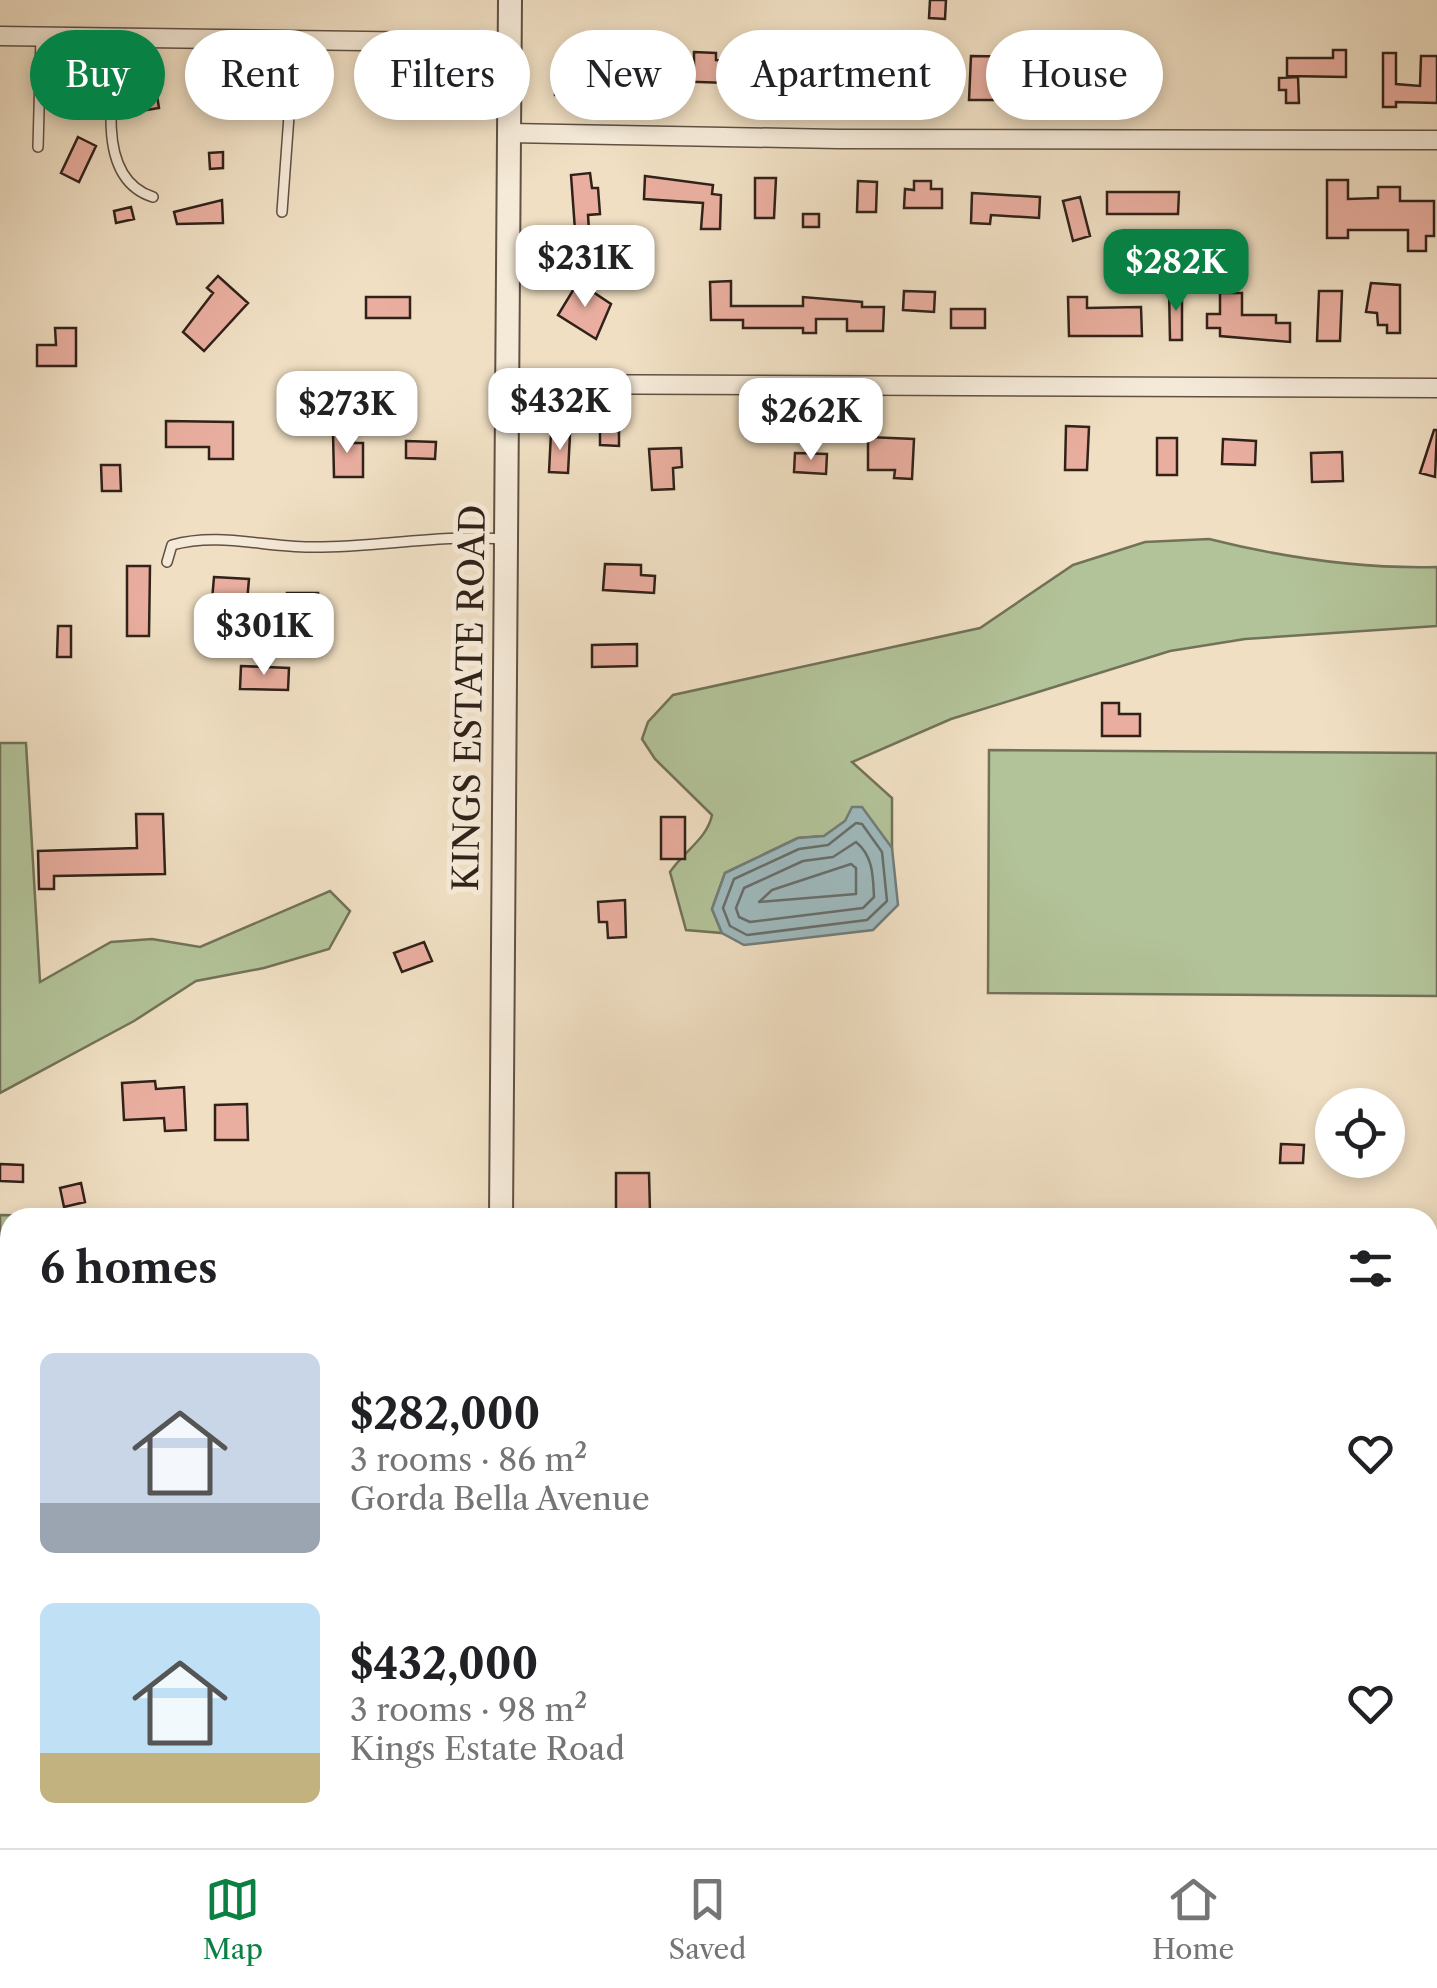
<!DOCTYPE html>
<meta charset="utf-8">
<style>
:root{--surface:#fff;--page:#f6f6f6;--text:#202124;--muted:#757577;--line:#e0e0e0;--accent:#0b8043}
body{margin:0;font-family:"Libre Caslon Text",serif;background:var(--page);color:var(--text);height:100vh;display:flex;flex-direction:column;font-size:38px;white-space:nowrap}
*{box-sizing:border-box;margin:0}
p{font-size:32px;color:var(--muted)}
.icon{flex:none;width:55px;height:55px;fill:none;stroke:currentColor;stroke-width:2;stroke-linecap:round;stroke-linejoin:round}
.map{position:relative;flex:1;overflow:hidden}
.side{position:absolute;left:0px;top:1208px;width:1438px;height:642px;display:flex;flex-direction:column;background:var(--surface);border-radius:30px 30px 0 0;box-shadow:0 5px 15px #0003}
.side>*{flex:none}
.guide{position:absolute;left:30px;top:30px;width:1378px;height:90px;display:flex;gap:20px}
.fabs{position:absolute;left:1315px;top:1088px;display:grid;gap:20px}
.fabs a{display:grid;place-items:center;width:90px;height:90px;border-radius:50%;background:var(--surface);box-shadow:0 5px 15px #0003;font-size:50px}
.price{position:absolute;translate:-50% -85px;padding:0 22px;border-radius:20px;background:#fff;color:#222;font-size:32px;line-height:65px;filter:drop-shadow(0 2px 5px #0008)}
.price::after{content:'';position:absolute;left:50%;top:60px;width:30px;height:22px;margin-left:-15px;background:inherit;clip-path:polygon(0 0,100% 0,50% 100%)}
.price.active{background:var(--accent);color:#fff}
ul{padding:0;list-style:none}
li{display:flex;align-items:center;gap:30px;height:250px;padding:0 40px}
li span{display:grid;place-items:center;flex:none;width:280px;height:200px;border-radius:15px;color:#555}
li>.icon{margin-inline-start:auto}
span .icon{width:120px;height:120px;fill:#fffc;stroke-width:1}
li b{font-size:42px}
h2{display:flex;justify-content:space-between;align-items:center;height:120px;padding:0 40px;font-size:42px}
.pill{padding:0 35px;border-radius:45px;background:var(--surface);box-shadow:0 5px 15px #0003;font-size:35px;line-height:90px}
.pill.active{background:var(--accent);color:#fff}
.tabs{display:flex;justify-content:space-around;align-items:center;height:140px;border-top:2px solid var(--line);background:var(--surface);font-size:28px;color:var(--muted)}
.tabs a{display:grid;justify-items:center;gap:5px}
.tabs .active{color:var(--accent)}
.map>svg:first-child{display:block}
.green{fill:#b3c399;stroke:#727259;stroke-width:2.5}
.water{fill:#9ebabe;stroke:#727d7c;stroke-width:2.5}
.lines{fill:none;stroke-linecap:round;stroke-linejoin:round}
.shore{stroke:#676e6c;stroke-width:2.5}
.building{fill:#e9ae9f;stroke:#302219;stroke-width:2.5}
.service-casing{stroke:#605144;stroke-width:12}
.minor-casing{stroke:#605144;stroke-width:21}
.tertiary-casing{stroke:#605144;stroke-width:26}
.service{stroke:#f5ead8;stroke-width:9}
.minor{stroke:#f5ead8;stroke-width:18}
.tertiary{stroke:#f5ead8;stroke-width:22}
.labels{text-anchor:middle;dominant-baseline:central;stroke-width:10;stroke-linejoin:round;paint-order:stroke}
.street-label{font-size:35px;fill:#302219;stroke:#f5ead8}
</style>
<div class="map">
<svg width="1437" height="1848" viewBox="0 0 1437 1848">
<rect width="100%" height="100%" fill="#f0dfc3"/>
<filter id="stains"><feTurbulence type="fractalNoise" baseFrequency=".002" numOctaves="4"/><feColorMatrix values="0 0 0 0 .2 0 0 0 0 .09 0 0 0 0 .02 0 0 0 .5 -.17"/></filter>
<radialGradient id="worn" r=".72"><stop offset=".6" stop-color="#630" stop-opacity="0"/><stop offset="1" stop-color="#630" stop-opacity=".3"/></radialGradient>
<path class="green" d="M1209,539C1285,558 1359,569 1437,567V626L1245,639L1170,651L951,719L852,762L892,798V848L878,831L845,821L824,836L798,838L725,873L712,909L722,933L686,930L670,872C684,851 707,839 712,815L655,759L642,739L648,722L673,695L980,628L1073,565L1145,542Z
M0,743H26L40,982L111,942L152,939L200,947L330,891L350,911L329,949L264,968L196,981L134,1021L0,1093Z
M989,750L1437,753V996L988,993Z
M0,1215L109,1217L10,1218V1469H0Z"/>
<path class="water" d="M852,807H862L892,848L898,905L873,930L744,945L722,933L712,909L725,873L798,838L824,836L845,821Z
M37,1840H271L254,1848H37Z"/>
<g class="lines">
<path class="shore" d="M856,823L862,824L882,852L887,901L867,920L747,935L730,926L723,908L734,879L799,849L828,845Z
M856,842C873,856 873,875 874,897L863,908L750,922L739,917L736,908L744,888L803,861L833,857Z
M851,864L856,868V894L759,902L772,890Z"/>
</g>
<path class="building" d="M930,0H946L945,19L929,18Z
M1129,48H1150L1147,86L1127,85Z
M1333,50H1346V77L1287,76V58H1333Z
M694,52L716,53V60L730,61L729,83L668,81L669,89L651,90L650,68H657V64L694,66Z
M1383,53H1396V84L1420,86L1421,56H1437V103L1396,102V107H1383Z
M971,56L1036,57V79H1027V100H969Z
M555,58H573V75H602V63H622V91L555,95Z
M902,60L920,61V79H912V92L847,89L848,70L901,72Z
M757,65L785,66L784,84L757,82Z
M1298,77L1299,103H1286V90H1279V78Z
M156,89L159,108L128,113L126,94Z
M78,137L96,146L79,182L61,173Z
M223,152V168L210,169L209,153Z
M590,173L592,188H598L600,214L588,215L589,230H575L571,175Z
M645,176L713,185L712,194L721,195L720,229H701L703,203L644,199Z
M755,178H776L774,218H755Z
M1327,180H1348V199L1378,198V187H1400V201H1434V236H1426V251H1408V230H1348V238H1327Z
M858,181L877,182L876,212H857Z
M914,181H931V189H942V208H904L905,189L914,190Z
M1107,192H1179L1178,214H1107Z
M972,193L1040,197L1039,218L991,215L990,224L971,223Z
M1080,197L1090,236L1073,241L1063,201Z
M222,200L223,223L177,224L174,212Z
M131,207L134,219L116,223L114,211Z
M803,214H819V227H803Z
M218,276L248,303L204,351L183,332L213,293L207,288Z
M731,281V306H803V297L862,302V307H884L883,331H847V319H816V333H803V328H743V320H711L710,282Z
M578,282L611,304L596,339L558,315Z
M1371,283L1400,285V333H1387V325H1378L1377,313L1366,312Z
M1169,289H1182V340H1170Z
M904,291L935,292L934,312L903,310Z
M1319,291H1342L1340,341H1317Z
M1220,293H1242V315H1276V323H1290V342L1220,336V328H1207V314H1220Z
M366,297H410V318H366Z
M1068,297H1087V308L1141,307L1142,336H1069Z
M951,309H985V328H951Z
M55,328H76V366H37V345H56Z
M166,421L233,422V459H209V447H166Z
M600,424H619V446L600,445Z
M1066,426L1089,427L1087,470H1065Z
M1434,430H1437L1435,477L1420,473Z
M333,432H354V443H363V477H334Z
M551,433L570,434L568,473L549,472Z
M868,437L914,439L912,479L894,478L895,470H868Z
M1157,438H1177V475H1157Z
M1223,439L1256,441L1255,465L1222,464Z
M406,441L436,442L435,459L406,458Z
M681,448L682,467L673,468L674,489L652,490L649,449Z
M1342,452L1343,481L1312,482L1311,453Z
M795,453L827,454L826,474L794,472Z
M101,465H120L121,491H102Z
M605,564L641,565V575L655,576L654,593L603,590Z
M127,566H150L149,636H127Z
M214,577L249,579L247,602L212,600Z
M287,593H318V634L275,630V605L287,604Z
M58,626H71V657H57Z
M213,636H231V654L213,655Z
M637,644V666L592,667V645Z
M241,666L289,668L288,690L240,689Z
M1102,703H1119V714H1140V736H1102Z
M136,814H163L165,874L54,876V889H39L38,851L137,848Z
M661,817H685V859H661Z
M625,900L626,937L608,938L607,922H599L598,902Z
M424,942L432,961L402,972L394,953Z
M155,1081L156,1089L184,1087L186,1130L165,1131L164,1118L124,1120L122,1083Z
M247,1104L248,1140H215V1105Z
M1281,1144L1304,1145L1303,1163H1280Z
M0,1164L23,1165V1182L0,1181Z
M616,1173H649L650,1212L616,1213Z
M81,1183L85,1202L64,1207L60,1188Z"/>
<g class="lines">
<g class="service-casing">
<path id="service" d="M122,39C112,85 93,178 153,197
M219,39L227,67L280,65
M280,40V65L290,102L282,212
M38,147L41,36
M167,562L172,545C219,532 262,547 310,547C375,548 438,534 503,539
M618,1840V1848"/>
</g>
<g class="minor-casing">
<path id="minor" d="M0,36L510,43
M509,133L838,139L1437,140
M507,384L1437,388"/>
</g>
<g class="tertiary-casing">
<path id="tertiary" d="M501,1218L510,0
M1006,1840L1437,1842
M495,1848L496,1840
M675,1848L803,1840"/>
</g>
<use href="#service" class="service"/>
<use href="#minor" class="minor"/>
<use href="#tertiary" class="tertiary"/>
</g>
<g class="labels">
<g class="street-label">
<text transform="translate(469 698) rotate(-89)">KINGS ESTATE ROAD</text>
</g>
</g>
<rect width="100%" height="100%" filter="url(#stains)"/>
<rect width="100%" height="100%" fill="url(#worn)"/>
</svg>
<div class="fabs">
<a><svg class="icon" aria-label="locate" viewBox="0 0 24 24"><circle cx="12" cy="12" r="6"/><path d="M12 2v4M12 18v4M2 12h4M18 12h4"/></svg></a>
</div>
<b class="price" style="left:585px;top:310px">$231K</b>
<b class="price active" style="left:1176px;top:314px">$282K</b>
<b class="price" style="left:560px;top:453px">$432K</b>
<b class="price" style="left:347px;top:456px">$273K</b>
<b class="price" style="left:811px;top:463px">$262K</b>
<b class="price" style="left:264px;top:678px">$301K</b>
<div class="guide">
<a class="pill active">Buy</a>
<a class="pill">Rent</a>
<a class="pill">Filters</a>
<a class="pill">New</a>
<a class="pill">Apartment</a>
<a class="pill">House</a>
</div>
<section class="side">
<h2>6 homes<svg class="icon" aria-label="filters" viewBox="0 0 24 24"><path d="M4 7h16M4 17h16"/><circle cx="9" cy="7" r="2"/><circle cx="15" cy="17" r="2"/></svg></h2>
<ul>
<li><span style="background:linear-gradient(#c9d6e8 75%,#9aa5b1 0)"><svg class="icon" aria-label="home" viewBox="0 0 24 24"><path d="M3 11l9-7 9 7M6 9v11h12V9"/></svg></span><div><b>$282,000</b><p>3 rooms · 86 m²</p><p>Gorda Bella Avenue</p></div><svg class="icon" aria-label="heart" viewBox="0 0 24 24"><path d="M12 20l-8-8c-3-5 5-10 8-4 3-6 11-1 8 4z"/></svg></li>
<li><span style="background:linear-gradient(#bfe0f5 75%,#c2b280 0)"><svg class="icon" aria-label="home" viewBox="0 0 24 24"><path d="M3 11l9-7 9 7M6 9v11h12V9"/></svg></span><div><b>$432,000</b><p>3 rooms · 98 m²</p><p>Kings Estate Road</p></div><svg class="icon" aria-label="heart" viewBox="0 0 24 24"><path d="M12 20l-8-8c-3-5 5-10 8-4 3-6 11-1 8 4z"/></svg></li>
</ul>
</section>
</div>
<nav class="tabs">
<a class="active"><svg class="icon" aria-label="map" viewBox="0 0 24 24"><path d="M3 6l6-2 6 2 6-2v14l-6 2-6-2-6 2zM9 4v14M15 6v14"/></svg>Map</a>
<a><svg class="icon" aria-label="saved" viewBox="0 0 24 24"><path d="M7 4h10v16l-5-4-5 4z"/></svg>Saved</a>
<a><svg class="icon" aria-label="home" viewBox="0 0 24 24"><path d="M3 11l9-7 9 7M6 9v11h12V9"/></svg>Home</a>
</nav>
